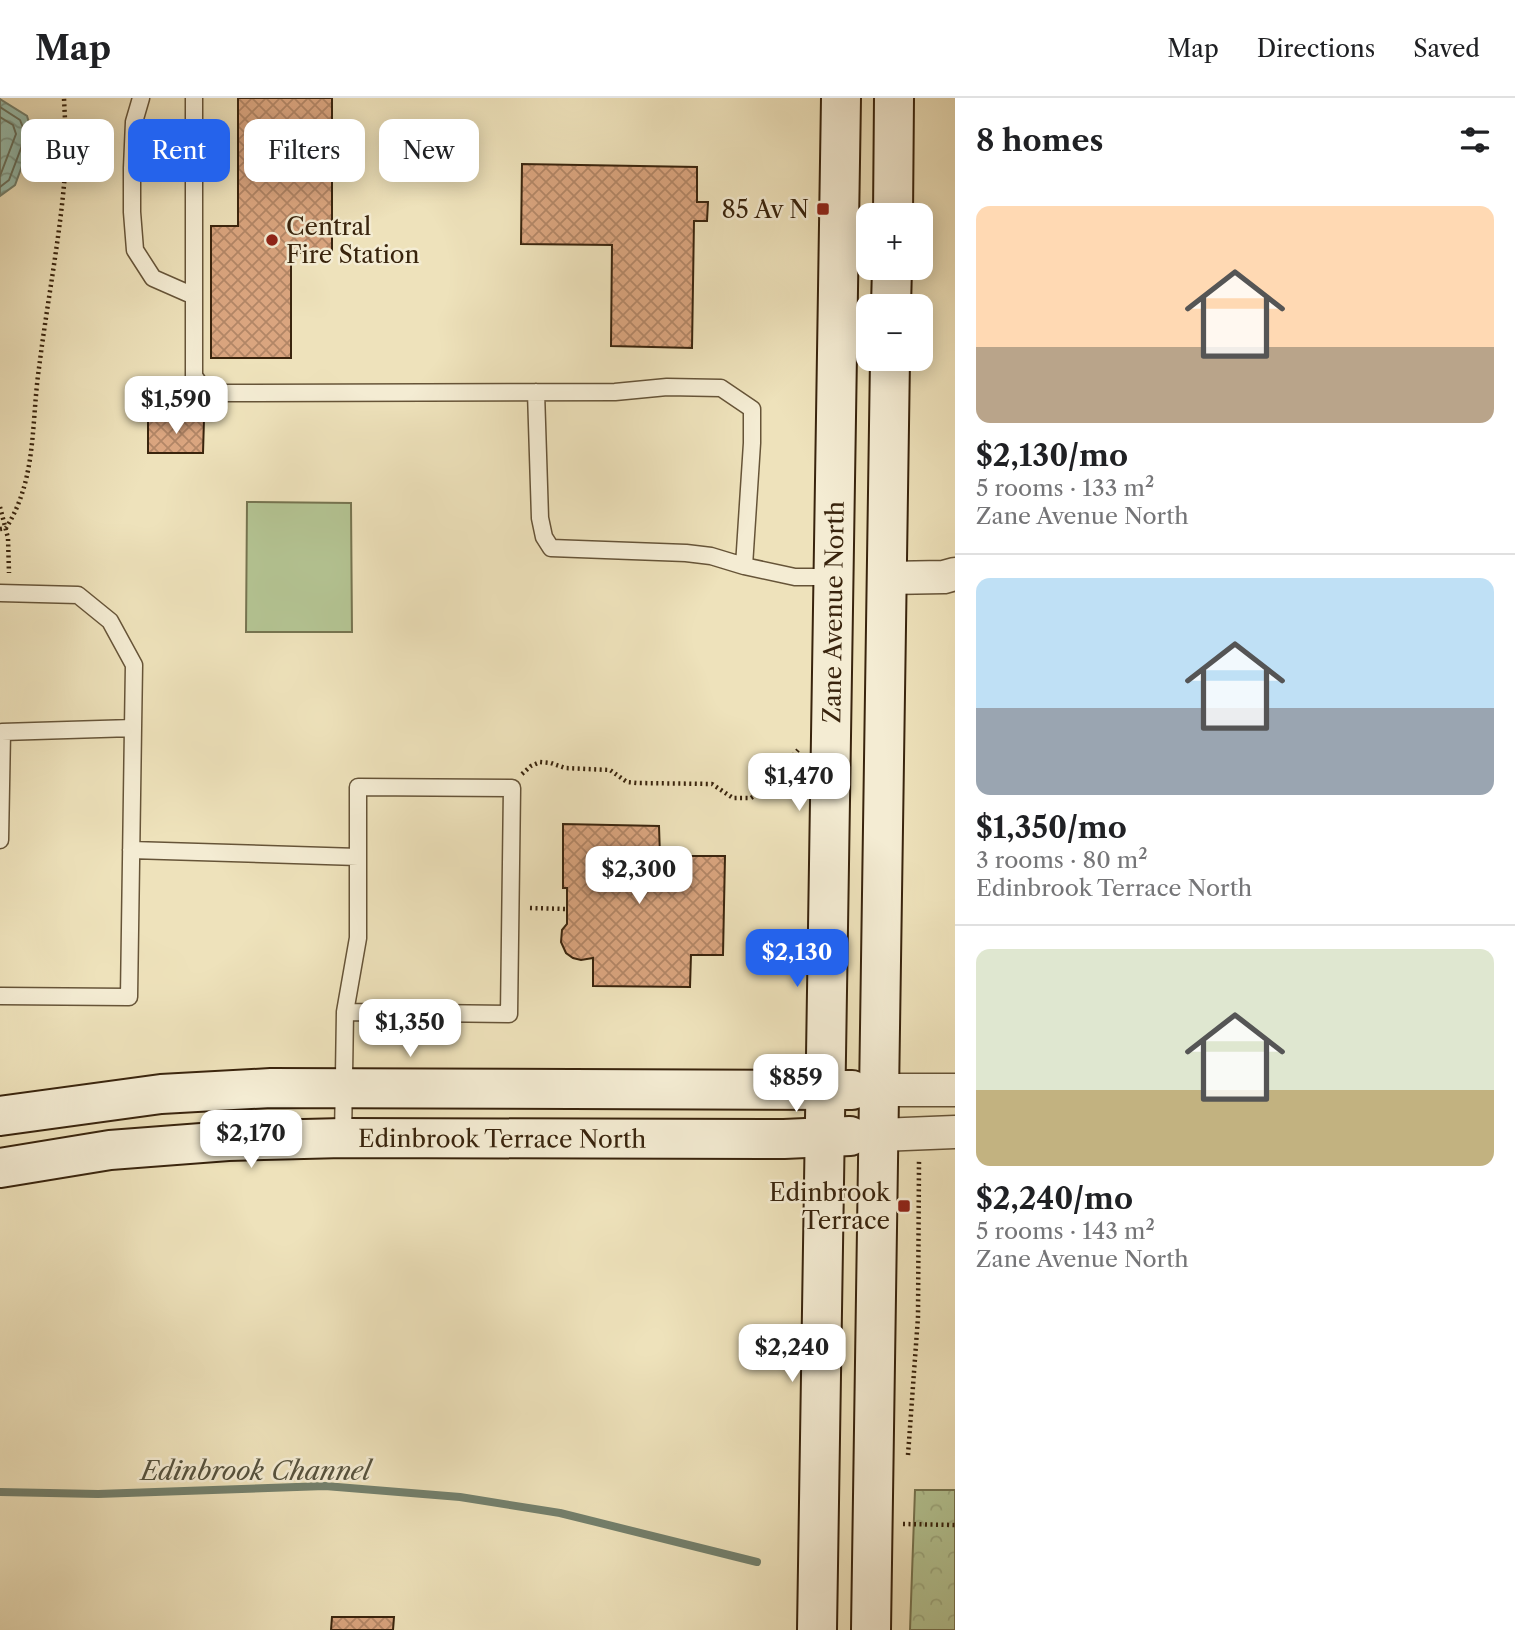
<!DOCTYPE html>
<meta charset="utf-8">
<style>
:root{--surface:#fff;--page:#f6f6f6;--text:#202124;--muted:#757577;--line:#e0e0e0;--accent:#2563eb}
body{margin:0;font-family:"Libre Caslon Text",serif;background:var(--page);color:var(--text);height:100vh;display:flex;flex-direction:column;font-size:26px;white-space:nowrap}
*{box-sizing:border-box;margin:0}
p{font-size:23px;color:var(--muted)}
.icon{flex:none;width:38px;height:38px;fill:none;stroke:currentColor;stroke-width:2;stroke-linecap:round;stroke-linejoin:round}
.map{position:relative;flex:1;overflow:hidden}
.side{display:flex;flex-direction:column;background:var(--surface);width:560px}
.side>*{flex:none}
.guide{position:absolute;left:21px;top:21px;width:665px;height:63px;display:flex;gap:14px}
.buttons{position:absolute;left:856px;top:105px;display:grid;gap:14px}
.buttons a{display:grid;place-items:center;width:77px;height:77px;border-radius:14px;background:var(--surface);box-shadow:0 4px 18px #0003;font-size:35px}
.price{position:absolute;translate:-50% -60px;padding:0 16px;border-radius:14px;background:#fff;color:#222;font-size:23px;line-height:46px;filter:drop-shadow(0 2px 4px #0008)}
.price::after{content:'';position:absolute;left:50%;top:42px;width:21px;height:16px;margin-left:-10px;background:inherit;clip-path:polygon(0 0,100% 0,50% 100%)}
.price.selected{background:var(--accent);color:#fff}
ul{padding:0;list-style:none}
li{display:grid;align-content:center;gap:14px;height:371px;padding:0 21px}
li+li{border-top:2px solid var(--line)}
li span{display:grid;place-items:center;height:217px;border-radius:14px;color:#555}
li>.icon{margin-inline-start:auto}
span .icon{width:126px;height:126px;fill:#fffc;stroke-width:1}
li b{font-size:30px}
h2{display:flex;justify-content:space-between;align-items:center;height:84px;padding:0 21px;font-size:30px}
.chip{padding:0 24px;border-radius:14px;background:var(--surface);box-shadow:0 4px 18px #0003;font-size:24px;line-height:63px}
.chip.selected{background:var(--accent);color:#fff}
header{display:flex;align-items:center;gap:42px;box-sizing:border-box;height:98px;padding:0 35px;background:var(--surface);border-bottom:2px solid var(--line)}
header strong{font-size:33px}
nav{display:flex;gap:38px;margin-inline-start:auto;font-size:24px}
main{display:flex;flex:1;min-height:0}
.map>svg:first-child{display:block}
.park{fill:url(#park-crowns);stroke:#767450;stroke-width:2}
.pitch{fill:#b4c493;stroke:#767450;stroke-width:2}
.water{fill:url(#water-waves);stroke:#73806d;stroke-width:2}
.lines{fill:none;stroke-linecap:round;stroke-linejoin:round}
.shore{stroke:#69715d;stroke-width:2}
.stream{stroke:#73806d;stroke-width:8}
.building{fill:url(#building-cross-hatch);stroke:#39240d;stroke-width:2}
.lane-casing{stroke:#665438;stroke-width:19}
.street-casing{stroke:#665438;stroke-width:35}
.secondary-casing{stroke:#39240d;stroke-width:42}
.path{stroke:#39240d;stroke-width:4.5;stroke-dasharray:2 3.5;stroke-linecap:butt}
.lane{stroke:#f4ecd3;stroke-width:16}
.street{stroke:#f4ecd3;stroke-width:32}
.secondary{stroke:#f4ecd3;stroke-width:38}
.poi-dot{fill:#8f2418;stroke:#f4ecd3;stroke-width:2.5}
.labels{text-anchor:middle;dominant-baseline:central;stroke-width:5;stroke-linejoin:round;paint-order:stroke}
.poi-label{font-size:24px;fill:#39240d;stroke:#f4ecd3;text-anchor:end}
.street-label{font-size:24px;fill:#39240d;stroke:#f4ecd3}
.water-label{font-size:26px;font-style:italic;fill:#56523d;stroke:#f4ecd3}
</style>
<header>
<strong>Map</strong>
<nav><a>Map</a><a>Directions</a><a>Saved</a></nav>
</header>
<main>
<div class="map">
<svg width="955" height="1532" viewBox="0 0 955 1532">
<defs>
<pattern id="park-crowns" width="20" height="18" patternUnits="userSpaceOnUse" patternTransform="scale(1.75)"><rect width="20" height="18" fill="#b4c493"/><path d="M2 6a3 3 0 1 1 6 0M12 15a3 3 0 1 1 6 0" fill="none" stroke="#9ca87e"/></pattern>
<pattern id="water-waves" width="16" height="10" patternUnits="userSpaceOnUse" patternTransform="scale(1.75)"><rect width="16" height="10" fill="#99bead"/><path d="M0 5q4-4 8 0t8 0" fill="none" stroke="#7e9a8b"/></pattern>
<pattern id="building-cross-hatch" width="8" height="8" patternUnits="userSpaceOnUse" patternTransform="scale(1.75)"><rect width="8" height="8" fill="#daa57f"/><path d="M0 0l8 8M0 8l8-8" fill="none" stroke="#b28666"/></pattern>
</defs>
<rect width="100%" height="100%" fill="#eee2bb"/>
<filter id="stains"><feTurbulence type="fractalNoise" baseFrequency=".00286" numOctaves="4"/><feColorMatrix values="0 0 0 0 .2 0 0 0 0 .09 0 0 0 0 .02 0 0 0 .5 -.17"/></filter>
<radialGradient id="worn" r=".72"><stop offset=".6" stop-color="#630" stop-opacity="0"/><stop offset="1" stop-color="#630" stop-opacity=".3"/></radialGradient>
<path class="park" d="M915,1392H955V1532H910Z"/>
<path class="pitch" d="M247,404L351,405L352,534H246Z"/>
<path class="water" d="M0,1L27,18L33,38L15,87L0,98Z"/>
<g class="lines">
<path class="shore" d="M0,9L20,22L26,37L9,82L0,89
M0,19L13,27L16,36L0,78"/>
<path class="stream" d="M0,1394L98,1396L325,1388L460,1399L560,1415L757,1464"/>
</g>
<path class="building" d="M238,0H332V155H291V260H211V128H238Z
M522,66L697,69V104H708L707,123H694L692,250L611,248L612,147L521,146Z
M148,321H204L203,355H148Z
M563,726L659,728L660,758H725L723,857H691L690,889L593,888V860L581,862L573,860L566,855L561,844L562,832L567,826V790H563Z
M332,1519H394L393,1532H331Z"/>
<g class="lines">
<g class="lane-casing">
<path id="lane" d="M141,0L134,24L132,70V114L135,152L153,180L194,198
M194,0V278L203,291L223,295L615,294L667,289L721,290L752,311V345L744,468L795,479H833
M536,294L540,420L544,439L551,450L686,455L711,458L744,468
M0,495L78,497L110,523L134,567L133,630
M0,742L2,634L133,630L129,899L0,898
M131,752L358,759V840L345,914L343,1040
M345,914L509,916L512,690L358,689V759"/>
</g>
<g class="street-casing">
<path id="street" d="M887,480L944,479L955,476
M879,992H955
M880,1037L955,1034"/>
</g>
<g class="secondary-casing">
<g id="secondary">
<path d="M893,117L894,0"/>
<path d="M891,208L892,170"/>
<path d="M0,1018L161,996L271,990L852,992"/>
<path id="s1" d="M0,1070L110,1052L228,1043L343,1040L784,1041L850,1038"/>
<path id="s2" d="M817,1532L841,0"/>
<path d="M871,1532L890,261"/>
</g>
</g>
<path class="path" d="M0,409L8,440L9,475
M0,431L6,430C37,381 31,326 39,270C47,205 60,140 65,75C67,50 65,25 64,0
M522,676L531,668L540,664L551,665L565,670L610,672L627,684L637,685L712,686L733,700H751L765,691L798,652
M530,810L567,811
M908,1357L918,1219L919,1062
M903,1426L955,1427"/>
<use href="#lane" class="lane"/>
<use href="#street" class="street"/>
<use href="#secondary" class="secondary"/>
</g>
<g class="poi-dot">
<rect x="816" y="104" width="14" height="14" rx="3.5"/>
<circle cx="272" cy="142" r="7"/>
<rect x="897" y="1101" width="14" height="14" rx="3.5"/>
</g>
<g class="labels">
<g class="poi-label">
<text x="809" y="111">85 Av N</text>
<text x="286" y="128" text-anchor="start">Central<tspan x="286" dy="28">Fire Station</tspan></text>
<text x="890" y="1094">Edinbrook<tspan x="890" dy="28">Terrace</tspan></text>
</g>
<g class="street-label">
<text stroke="none"><textPath href="#s2" startOffset="1018">Zane Avenue North</textPath></text>
<text stroke="none"><textPath href="#s1" startOffset="504">Edinbrook Terrace North</textPath></text>
</g>
<g class="water-label">
<text x="256" y="1373">Edinbrook Channel</text>
</g>
</g>
<rect width="100%" height="100%" filter="url(#stains)"/>
<rect width="100%" height="100%" fill="url(#worn)"/>
</svg>
<div class="buttons">
<a>+</a>
<a>−</a>
</div>
<b class="price" style="left:176px;top:338px">$1,590</b>
<b class="price" style="left:799px;top:715px">$1,470</b>
<b class="price" style="left:639px;top:808px">$2,300</b>
<b class="price selected" style="left:797px;top:891px">$2,130</b>
<b class="price" style="left:410px;top:961px">$1,350</b>
<b class="price" style="left:796px;top:1016px">$859</b>
<b class="price" style="left:251px;top:1072px">$2,170</b>
<b class="price" style="left:792px;top:1286px">$2,240</b>
<div class="guide">
<a class="chip">Buy</a>
<a class="chip selected">Rent</a>
<a class="chip">Filters</a>
<a class="chip">New</a>
</div>
</div>
<section class="side">
<h2>8 homes<svg class="icon" aria-label="filters" viewBox="0 0 24 24"><path d="M4 7h16M4 17h16"/><circle cx="9" cy="7" r="2"/><circle cx="15" cy="17" r="2"/></svg></h2>
<ul>
<li><span style="background:linear-gradient(#ffd9b3 65%,#b9a48a 0)"><svg class="icon" aria-label="home" viewBox="0 0 24 24"><path d="M3 11l9-7 9 7M6 9v11h12V9"/></svg></span><div><b>$2,130/mo</b><p>5 rooms · 133 m²</p><p>Zane Avenue North</p></div></li>
<li><span style="background:linear-gradient(#bfe0f5 60%,#9aa5b1 0)"><svg class="icon" aria-label="home" viewBox="0 0 24 24"><path d="M3 11l9-7 9 7M6 9v11h12V9"/></svg></span><div><b>$1,350/mo</b><p>3 rooms · 80 m²</p><p>Edinbrook Terrace North</p></div></li>
<li><span style="background:linear-gradient(#dfe7d0 65%,#c2b280 0)"><svg class="icon" aria-label="home" viewBox="0 0 24 24"><path d="M3 11l9-7 9 7M6 9v11h12V9"/></svg></span><div><b>$2,240/mo</b><p>5 rooms · 143 m²</p><p>Zane Avenue North</p></div></li>
</ul>
</section>
</main>
